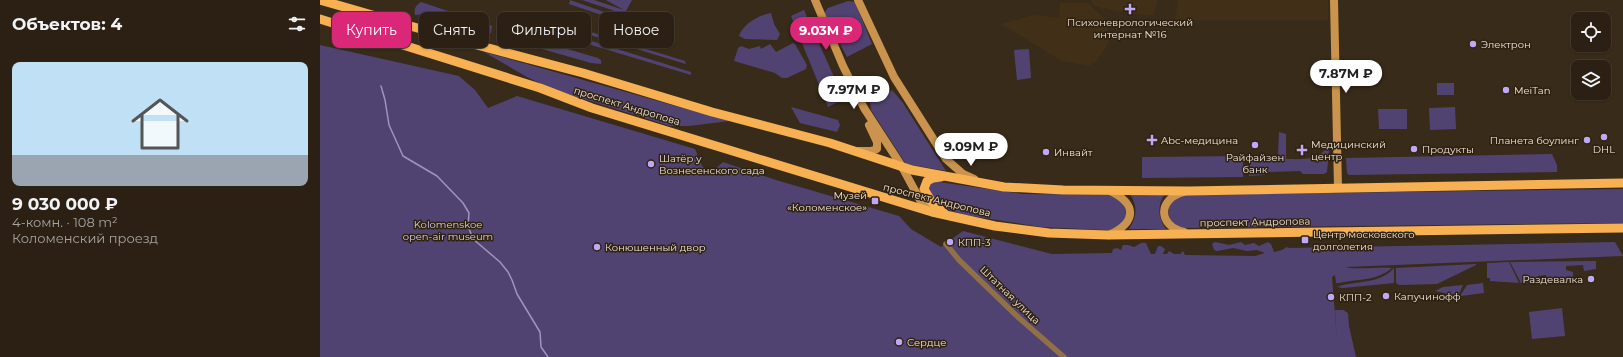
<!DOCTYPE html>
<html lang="ru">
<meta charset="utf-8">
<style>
:root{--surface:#2b2013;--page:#372d21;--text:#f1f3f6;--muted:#a6a3a0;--line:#473e33;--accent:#db2777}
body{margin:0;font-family:Montserrat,sans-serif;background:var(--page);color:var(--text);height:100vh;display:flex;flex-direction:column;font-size:15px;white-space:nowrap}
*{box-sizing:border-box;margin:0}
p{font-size:13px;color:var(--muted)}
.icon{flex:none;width:22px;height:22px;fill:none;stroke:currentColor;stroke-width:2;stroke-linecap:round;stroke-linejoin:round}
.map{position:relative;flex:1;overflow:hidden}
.drawer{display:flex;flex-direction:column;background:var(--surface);width:320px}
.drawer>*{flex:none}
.top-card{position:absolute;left:12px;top:12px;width:380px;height:36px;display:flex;gap:8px}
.tools{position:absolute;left:1251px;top:12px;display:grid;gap:8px}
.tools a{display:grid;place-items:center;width:40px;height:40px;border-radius:8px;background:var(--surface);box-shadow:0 1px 3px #0004,0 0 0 1px var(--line);font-size:20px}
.price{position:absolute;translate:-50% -34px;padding:0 9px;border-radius:14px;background:#fff;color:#222;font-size:13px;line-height:26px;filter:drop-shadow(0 1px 2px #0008)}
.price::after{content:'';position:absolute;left:50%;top:24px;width:12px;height:9px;margin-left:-6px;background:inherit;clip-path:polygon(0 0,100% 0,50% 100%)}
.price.current{background:var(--accent);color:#fff}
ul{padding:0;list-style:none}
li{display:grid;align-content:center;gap:8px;height:212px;padding:0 12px}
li+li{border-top:1px solid var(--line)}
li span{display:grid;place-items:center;height:124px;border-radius:8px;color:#555}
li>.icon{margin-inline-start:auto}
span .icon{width:72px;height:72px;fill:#fffc;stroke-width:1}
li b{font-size:17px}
h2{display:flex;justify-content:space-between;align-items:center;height:48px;padding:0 12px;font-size:17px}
.chip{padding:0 14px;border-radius:8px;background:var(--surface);box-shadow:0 1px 3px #0004,0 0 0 1px var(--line);font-size:14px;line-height:36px}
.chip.current{background:var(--accent);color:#fff}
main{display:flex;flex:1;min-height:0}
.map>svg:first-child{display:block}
.built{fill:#422f17}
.green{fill:#514371}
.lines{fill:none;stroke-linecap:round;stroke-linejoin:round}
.stream{stroke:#a392bd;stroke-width:1.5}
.street{stroke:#927046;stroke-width:5.5}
.secondary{stroke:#cb944e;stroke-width:8}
.primary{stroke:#f7b052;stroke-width:9}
.poi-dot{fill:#bea9f4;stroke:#2f210f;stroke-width:1.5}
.labels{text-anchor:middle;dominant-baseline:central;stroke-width:3;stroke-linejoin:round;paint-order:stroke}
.poi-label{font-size:10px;fill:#efe6da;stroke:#2f210f;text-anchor:start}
.street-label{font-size:10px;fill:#efe6da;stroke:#2f210f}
.park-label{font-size:10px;fill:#d7cef3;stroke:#2f210f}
</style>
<main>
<section class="drawer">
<h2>Объектов: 4<svg class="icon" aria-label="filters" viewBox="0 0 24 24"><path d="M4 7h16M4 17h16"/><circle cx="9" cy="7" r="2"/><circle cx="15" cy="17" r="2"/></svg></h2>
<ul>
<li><span style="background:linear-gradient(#bfe0f5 75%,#9aa5b1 0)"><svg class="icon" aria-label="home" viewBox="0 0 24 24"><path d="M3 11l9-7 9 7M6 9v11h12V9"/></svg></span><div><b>9 030 000 ₽</b><p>4-комн. · 108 m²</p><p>Коломенский проезд</p></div></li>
</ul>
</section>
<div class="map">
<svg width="1303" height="357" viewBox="0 0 1303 357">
<rect width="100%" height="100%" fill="#392b19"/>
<path class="built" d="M771,0H838L833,16L796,11L774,6Z
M858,0H1008V20H855Z
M740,3H768L788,22V44L776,62L768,66L742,61L681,24L715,15L739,18Z"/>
<path class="green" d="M250,0L327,27V28L326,30L249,4Z
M262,0H274L304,10L286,0H312L306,11L347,26L346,28Z
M528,1L535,2L552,44L527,57L504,13L508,8Z
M101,2L131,12L152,15L172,26L171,33C149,42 127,15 105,14C102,14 98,15 95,15C94,9 95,6 101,2Z
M484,10L524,99L508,107L471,16Z
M451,13L454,24L460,34L457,40L425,39L419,36C423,24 439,15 451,13Z
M261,29L365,61L366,64L260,32L259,31Z
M249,34L371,72V75L248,38Z
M215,41L227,43L278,58L281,60V64L271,63L215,47Z
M473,43L475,44L487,65L486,69L467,78H462L455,73L414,61L418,48L421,46L429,49L440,46L441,49L450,44L456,52Z
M0,45L139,76L155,90L168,108L197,96L375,149L382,166L391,173L403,162L456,180L579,216L591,229L621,247L643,231L732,254L792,253L793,249L797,248L801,250L803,245H808L814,247C819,245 820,242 826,243L831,254H835L838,246H841L845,249L843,254H847L849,251L854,254H860L863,251L865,255L935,256L945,253L937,250L927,251L913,248L897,251L894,250L892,244L895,242L909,245L921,242L925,245L934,243L939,246L948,242L951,244L954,252L962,250L967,247L969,248L1295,242L1303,256L1026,267C1033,270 1061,267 1072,268C1057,281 1037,279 1019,283H1016L1015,275L1012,277L1017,340L1015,310H1023L1028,313L1029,326L1036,357H0Z
M709,49L711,78L697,80L694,50Z
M164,52L409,121L369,126H350L232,89L207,77Z
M1117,83H1134V95H1117Z
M572,90L583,103L626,171L586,164L551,110L550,100Z
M471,107L518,120L520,125L517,132L480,123Z
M1135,107L1136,129L1110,130L1109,108Z
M1058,109H1087V129H1059Z
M959,132L966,134V159C981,159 994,161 1005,150H1009L1007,172L1004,174H983L980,171L947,172L944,175L929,176L930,156H958Z
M1232,154L1237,165V172L1029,175L1027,173L1026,158Z
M923,156V177L822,178V157Z
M612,181L703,194L793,195L800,198C809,217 809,216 793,230H785L721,227L646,215L631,211L617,203L609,195L608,184Z
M1303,189V223L862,228C850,224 847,216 849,204L862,195Z
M810,194L844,195C837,206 838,218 846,229H809C817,217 818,207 810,194Z
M1276,261V269L1264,271L1263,265L1246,266V270L1253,272V279L1227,280L1226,275L1218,276V281L1201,283L1190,262Z
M1189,262L1199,283L1170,281V278H1167V263Z
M1156,264V265L1117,284L1079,285L1076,283V268Z
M1074,268V283L1023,288L1017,287C1036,280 1059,285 1074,268Z
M1163,283L1164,293L1140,296L1147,285Z
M1143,285L1138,296L1115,291L1123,287Z
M1242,308L1245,336L1212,339L1209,312Z"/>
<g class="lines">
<path class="stream" d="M61,86L65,100L69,125L83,156L117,176L143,203L149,213L148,226L153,239L180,262L188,272L192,280L197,294L220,332L221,347L228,357"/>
<path class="street" d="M626,244L639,260L699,318L744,357"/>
<path class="secondary" d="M495,0L523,66L544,108L581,165L600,200L612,212
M538,0L574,77L626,159L643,174L654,179
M1014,0L1018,188
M539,151H551L557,149V142L549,125
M864,192C837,199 838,226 864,232
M789,235C817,222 817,204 790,191"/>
<path class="primary" d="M0,0L153,44L263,73L392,112L510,143L592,170L684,187L743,190L869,191L1303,183
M0,19L220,88L272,108L612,212L675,226L729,233L788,235L1303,228
M621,177L613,178L607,181L604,189L611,201L626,215"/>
</g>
<g class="poi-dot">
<path d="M808 3h4v4h4v4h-4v4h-4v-4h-4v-4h4z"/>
<circle cx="1153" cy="44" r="4"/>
<circle cx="1186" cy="90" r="4"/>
<circle cx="1284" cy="137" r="4"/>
<path d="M830 134h4v4h4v4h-4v4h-4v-4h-4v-4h4z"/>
<circle cx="1267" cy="140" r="4"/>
<circle cx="935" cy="145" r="4"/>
<circle cx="1094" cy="149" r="4"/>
<path d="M980 144h4v4h4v4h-4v4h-4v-4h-4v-4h4z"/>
<circle cx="726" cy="152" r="4"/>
<circle cx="331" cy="164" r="4"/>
<rect x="551" y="197" width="8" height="8" rx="2"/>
<rect x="981" y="236" width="8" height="8" rx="2"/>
<circle cx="630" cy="242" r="4"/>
<circle cx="277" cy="247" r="4"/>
<circle cx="1271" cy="279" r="4"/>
<circle cx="1066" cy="296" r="4"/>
<circle cx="1011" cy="297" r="4"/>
<circle cx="579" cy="342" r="4"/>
</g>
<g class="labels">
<g class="poi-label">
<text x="810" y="22" text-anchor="middle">Психоневрологический<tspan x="810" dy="12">интернат №16</tspan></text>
<text x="1161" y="44">Электрон</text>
<text x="1194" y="90">MeiTan</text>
<text x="841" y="140">Abc-медицина</text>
<text x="1259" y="140" text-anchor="end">Планета боулинг</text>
<text x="991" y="144">Медицинский<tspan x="991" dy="12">центр</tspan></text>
<text x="1102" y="149">Продукты</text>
<text x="1284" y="149" text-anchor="middle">DHL</text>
<text x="734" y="152">Инвайт</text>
<text x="935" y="157" text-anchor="middle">Райфайзен<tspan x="935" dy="12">банк</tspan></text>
<text x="339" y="158">Шатёр у<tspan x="339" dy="12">Вознесенского сада</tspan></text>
<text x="547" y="195" text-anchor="end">Музей<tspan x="547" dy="12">«Коломенское»</tspan></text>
<text x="993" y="234">Центр московского<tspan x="993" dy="12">долголетия</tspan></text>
<text x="638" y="242">КПП-3</text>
<text x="285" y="247">Конюшенный двор</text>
<text x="1263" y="279" text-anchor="end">Раздевалка</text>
<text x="1074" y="296">Капучинофф</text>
<text x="1019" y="297">КПП-2</text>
<text x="587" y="342">Сердце</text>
</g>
<g class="street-label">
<text transform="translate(307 106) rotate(17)">проспект Андропова</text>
<text transform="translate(617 200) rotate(14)">проспект Андропова</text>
<text transform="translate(935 222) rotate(-1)">проспект Андропова</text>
<text transform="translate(690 295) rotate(44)">Штатная улица</text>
</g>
<g class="park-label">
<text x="128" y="224">Kolomenskoe<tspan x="128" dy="12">open-air museum</tspan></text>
</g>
</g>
</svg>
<div class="tools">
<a><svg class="icon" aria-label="locate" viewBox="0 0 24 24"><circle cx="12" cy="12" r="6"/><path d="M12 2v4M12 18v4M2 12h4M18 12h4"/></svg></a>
<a><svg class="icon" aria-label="layers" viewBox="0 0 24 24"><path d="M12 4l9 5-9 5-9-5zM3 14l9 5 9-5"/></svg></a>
</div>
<b class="price current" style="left:506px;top:51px">9.03M ₽</b>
<b class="price" style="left:1026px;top:94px">7.87M ₽</b>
<b class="price" style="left:534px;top:110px">7.97M ₽</b>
<b class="price" style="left:651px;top:167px">9.09M ₽</b>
<div class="top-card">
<a class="chip current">Купить</a>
<a class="chip">Снять</a>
<a class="chip">Фильтры</a>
<a class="chip">Новое</a>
</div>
</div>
</main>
